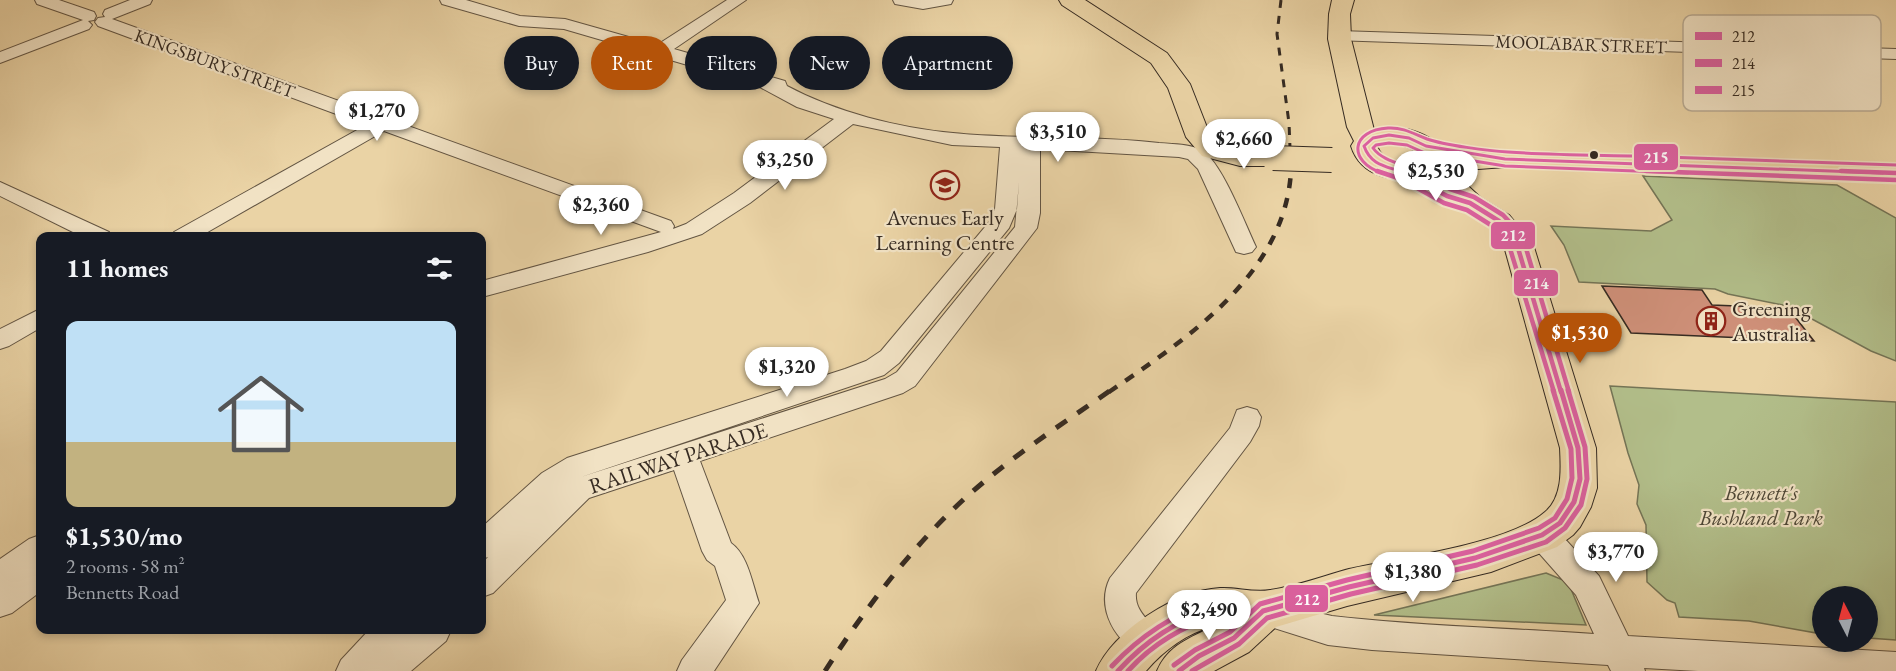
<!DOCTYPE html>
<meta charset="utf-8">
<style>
:root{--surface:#171b24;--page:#20242c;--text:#f1f3f6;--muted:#9ea1a6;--accent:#b45309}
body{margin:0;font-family:"EB Garamond",serif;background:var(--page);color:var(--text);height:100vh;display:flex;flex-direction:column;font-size:22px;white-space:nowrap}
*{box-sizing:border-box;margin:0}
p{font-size:20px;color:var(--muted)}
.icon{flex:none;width:33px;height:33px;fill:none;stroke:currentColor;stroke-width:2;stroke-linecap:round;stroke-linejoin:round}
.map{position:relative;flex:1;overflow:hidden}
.drawer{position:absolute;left:36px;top:232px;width:450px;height:402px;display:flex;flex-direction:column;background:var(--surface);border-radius:12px;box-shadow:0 3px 9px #0003}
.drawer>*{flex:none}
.guide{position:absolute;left:504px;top:36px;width:570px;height:54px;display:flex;gap:12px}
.needle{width:39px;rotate:354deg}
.controls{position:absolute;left:1812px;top:586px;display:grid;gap:12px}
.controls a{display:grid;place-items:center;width:66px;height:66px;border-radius:50%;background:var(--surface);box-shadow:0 3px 9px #0003;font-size:30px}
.price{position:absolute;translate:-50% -51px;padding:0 14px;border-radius:21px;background:#fff;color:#222;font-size:20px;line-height:39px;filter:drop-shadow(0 2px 3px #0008)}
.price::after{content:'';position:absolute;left:50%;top:36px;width:18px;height:14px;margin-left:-9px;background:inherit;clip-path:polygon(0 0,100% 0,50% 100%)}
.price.current{background:var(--accent);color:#fff}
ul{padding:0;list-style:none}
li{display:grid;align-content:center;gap:12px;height:318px;padding:0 30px}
li span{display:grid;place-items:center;height:186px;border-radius:12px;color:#555}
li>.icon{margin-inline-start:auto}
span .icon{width:108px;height:108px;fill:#fffc;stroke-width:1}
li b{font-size:26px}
h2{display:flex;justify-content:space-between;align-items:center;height:72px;padding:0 30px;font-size:26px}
.tag{padding:0 21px;border-radius:27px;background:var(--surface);box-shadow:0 3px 9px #0003;font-size:21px;line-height:54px}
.tag.current{background:var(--accent);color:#fff}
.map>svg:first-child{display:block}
.green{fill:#b2be8a;stroke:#747456;stroke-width:1.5}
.building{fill:#cf9079;stroke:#362b22;stroke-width:1.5}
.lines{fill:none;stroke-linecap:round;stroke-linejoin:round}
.minor-casing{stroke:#635543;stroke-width:2}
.major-casing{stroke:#362b22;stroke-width:2}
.minor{fill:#f1e2c4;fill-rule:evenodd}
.major{fill:#ead3a5;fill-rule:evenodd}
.rail-far2{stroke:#362b22;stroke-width:3;stroke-dasharray:8 8;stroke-linecap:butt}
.rail-far1{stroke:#362b22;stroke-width:4.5;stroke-dasharray:10 10;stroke-linecap:butt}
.rail{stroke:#362b22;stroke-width:5;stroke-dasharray:13 13;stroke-linecap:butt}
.major-bridge-casing{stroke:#362b22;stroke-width:26;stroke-linecap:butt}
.major-bridge{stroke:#ead3a5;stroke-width:24}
.bus-1-far2-casing{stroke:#f1e2c4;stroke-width:6}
.bus-1-far1-casing{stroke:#f1e2c4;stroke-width:9}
.bus-1-casing{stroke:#f1e2c4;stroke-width:10}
.bus-2-far2-casing{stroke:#f1e2c4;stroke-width:6}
.bus-2-far1-casing{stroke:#f1e2c4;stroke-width:9}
.bus-2-casing{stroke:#f1e2c4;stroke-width:10}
.bus-3-far2-casing{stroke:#f1e2c4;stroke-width:6}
.bus-3-far1-casing{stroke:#f1e2c4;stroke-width:9}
.bus-3-casing{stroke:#f1e2c4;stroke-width:10}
.bus-1-far2{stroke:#db609e;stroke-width:3}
.bus-1-far1{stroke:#db609e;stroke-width:4.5}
.bus-1{stroke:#db609e;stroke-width:5}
.bus-2-far2{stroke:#db609e;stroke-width:3}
.bus-2-far1{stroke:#db609e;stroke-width:4.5}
.bus-2{stroke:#db609e;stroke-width:5}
.bus-3-far2{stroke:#db609e;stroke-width:3}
.bus-3-far1{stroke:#db609e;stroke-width:4.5}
.bus-3{stroke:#db609e;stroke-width:5}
.bus-dot{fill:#362b22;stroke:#f1e2c4;stroke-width:2}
.labels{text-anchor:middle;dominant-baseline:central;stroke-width:4.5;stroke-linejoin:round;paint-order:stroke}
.far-street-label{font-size:18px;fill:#362b22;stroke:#f1e2c4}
.poi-label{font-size:22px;fill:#362b22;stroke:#f1e2c4}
.street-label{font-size:22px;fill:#362b22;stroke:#f1e2c4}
.park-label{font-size:22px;font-style:italic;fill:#4f4837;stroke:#f1e2c4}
.key{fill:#f1e2c4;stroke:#b9ab93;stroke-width:1.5}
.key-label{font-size:16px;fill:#362b22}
.line-badge{stroke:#f1e2c4;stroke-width:2}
.badge-label{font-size:16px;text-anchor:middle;font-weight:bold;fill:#fff}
</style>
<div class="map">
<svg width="1896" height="671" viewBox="0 0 1896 671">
<rect width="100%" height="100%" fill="#ead3a5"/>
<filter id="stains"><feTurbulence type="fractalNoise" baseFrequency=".00333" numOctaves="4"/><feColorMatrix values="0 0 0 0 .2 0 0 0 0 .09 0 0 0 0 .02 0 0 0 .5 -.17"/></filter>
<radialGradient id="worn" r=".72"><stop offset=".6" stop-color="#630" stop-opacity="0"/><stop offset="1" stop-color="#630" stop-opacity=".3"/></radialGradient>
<path class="green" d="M1643,176L1837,185L1896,218V361L1871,351L1788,306L1728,294L1715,289L1579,282L1564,245L1551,226L1651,231L1672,220Z
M1610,386L1896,402V640L1868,638V597H1822V634L1749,621L1679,617L1675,603L1667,600L1647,582L1646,525L1637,504L1639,485L1628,453Z
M1546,573L1568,582L1586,625L1374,615Z"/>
<path class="building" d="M1602,286L1702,290L1712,305L1788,308L1814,341L1631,333Z"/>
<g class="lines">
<g class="minor-casing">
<path id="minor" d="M35,0H59L94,12L96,16L94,20L88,21L92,25L89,29L0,63V52L83,20L37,4Z
M130,0H152L150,4L112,19L671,221L674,226L673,229L686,224L734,193L834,119L797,107L756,85L564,29L519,26L442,4L440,0H466L520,16L565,19L657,45L727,0H746L674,49L785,81L787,86C835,112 899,128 953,133C1021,140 1090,135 1159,143C1172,144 1192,144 1203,151C1223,165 1245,224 1256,247L1252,252L1244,254L1236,252L1198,169L1188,159L1179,157L1040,149V213L1037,228L915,386L903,393L700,461L731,543C748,555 752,583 759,603L714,671H677L682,660L726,600L715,566L707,560L702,551L674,470L589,498L493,593L482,597V563L488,557L482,559V527L542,473L567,458L845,369L866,361L881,351L990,221L995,209L1000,147L952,145L853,124L750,203L702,234L648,252L482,297V281L661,232L384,131L199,237H171L174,232L366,125L98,26L95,22L98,18L105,17L103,14L105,10ZM1019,182L1015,227L897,372L885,379L581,477L884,375L899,363L1009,228L1017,209Z
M893,0H953L951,4L923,9L895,4Z
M1339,31L1896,49V59L1333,40L1330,36L1333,32Z
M0,182L109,232L112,237H83L0,196Z
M40,309V328L9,346L0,349V329Z
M1247,407L1257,410L1261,417L1259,426L1250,442L1136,593C1134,614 1155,623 1163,641L1158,652L1146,656C1116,645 1095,608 1110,578L1230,428L1237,410Z
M1542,522L1553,526L1599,576L1628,636L1896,652V671H1698L1644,668L1645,671H1611L1608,665L1372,650L1328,645L1252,621L1248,611L1252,601C1277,592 1306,612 1332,616C1418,626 1507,628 1594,634L1576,595L1531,544L1527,535L1531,526Z
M40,535V592L12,613L0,617V559L29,539Z
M369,630H408L406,633L410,630H451L446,641L411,671H336L341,660Z"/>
</g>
<g class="major-casing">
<path id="major" d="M1059,0H1085L1167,53L1190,84L1210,135L1221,144L1233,149L1283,152L1286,158L1283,164L1273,166H1240L1202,156L1186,137L1168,88L1151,63L1062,5Z
M1332,0H1354L1350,14L1351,39L1374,130C1399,123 1433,132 1446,155L1505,151L1896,165V181L1505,167L1452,171L1480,197L1509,215L1533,244L1596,448L1597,488L1591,507L1580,527L1573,535L1557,547L1491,572L1347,606L1276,627L1249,652L1214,671H1157C1168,645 1190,638 1214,626C1187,633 1164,650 1146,671H1096C1114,630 1175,591 1220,588C1237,587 1253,593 1270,590C1297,586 1323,576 1349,569C1399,558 1509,544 1545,512C1563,497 1561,469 1560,448L1504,246L1489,227L1460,209L1427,177C1397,184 1361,178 1351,146L1354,141L1347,127L1328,39L1329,14ZM1387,144C1400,145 1411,145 1420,156V161C1405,169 1383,162 1377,146Z"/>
</g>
<use href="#minor" class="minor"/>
<use href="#major" class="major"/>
<path class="rail-far2" d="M1281,0L1277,34L1289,123L1291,173"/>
<path class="rail-far1" d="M1109,392C1186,339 1285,275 1291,171"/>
<path class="rail" d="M825,671C865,609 909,550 963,500C1009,458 1061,425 1111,390"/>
<g class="major-bridge-casing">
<path id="major-bridge" d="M1273,158L1332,160"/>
</g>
<use href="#major-bridge" class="major-bridge"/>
<g class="bus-1-far2-casing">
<path id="bus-1-far2" d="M1405,173C1387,166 1371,166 1364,146L1373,138L1389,135L1409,138L1426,146L1505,159L1883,173"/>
</g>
<g class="bus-1-far1-casing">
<path id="bus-1-far1" d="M1401,171L1447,196L1470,203L1499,221L1515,238L1561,392
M1841,171L1896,173"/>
</g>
<g class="bus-1-casing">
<path id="bus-1" d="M1118,671C1146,640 1177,621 1216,607
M1179,671L1199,656L1234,638L1263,611L1349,587L1475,558L1542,535L1560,523L1574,502L1580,479L1578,448L1561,390"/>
</g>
<g class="bus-2-far2-casing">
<path id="bus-2-far2" d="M1421,173C1405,164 1383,162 1373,148L1376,145L1389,143L1407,145L1425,153L1505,166L1688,173"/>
</g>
<g class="bus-2-far1-casing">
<path id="bus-2-far1" d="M1418,171L1450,189L1474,197L1503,215L1522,235L1569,392
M1646,171L1896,180"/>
</g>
<g class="bus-2-casing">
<path id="bus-2" d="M1128,671C1153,643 1183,627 1218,614
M1192,671L1239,644L1267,618L1351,594L1477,565L1546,542L1565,528L1581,505L1587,479L1585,447L1568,390"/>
</g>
<g class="bus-3-far2-casing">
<path id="bus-3-far2" d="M1382,173C1347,161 1351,130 1388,128C1403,127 1414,134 1427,139C1444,145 1489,151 1508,152C1550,155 1593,155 1636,156C1723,159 1809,162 1896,165"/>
</g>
<g class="bus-3-far1-casing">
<path id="bus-3-far1" d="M1377,171L1401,179L1444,203L1467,210L1494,227L1508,242L1554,392"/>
</g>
<g class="bus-3-casing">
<path id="bus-3" d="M1174,665L1195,650L1230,632L1260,604L1347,580L1473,551L1539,528L1555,518L1567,499L1572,478L1571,449L1553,390
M1112,666C1141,635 1174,614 1214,600"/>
</g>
<use href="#bus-1-far2" class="bus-1-far2"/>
<use href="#bus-1-far1" class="bus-1-far1"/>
<use href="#bus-1" class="bus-1"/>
<use href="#bus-2-far2" class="bus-2-far2"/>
<use href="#bus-2-far1" class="bus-2-far1"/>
<use href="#bus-2" class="bus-2"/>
<use href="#bus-3-far2" class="bus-3-far2"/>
<use href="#bus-3-far1" class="bus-3-far1"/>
<use href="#bus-3" class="bus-3"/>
</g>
<defs>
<g id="school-ring" transform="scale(1.5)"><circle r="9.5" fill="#f1e2c4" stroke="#8f2418" stroke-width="1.5"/><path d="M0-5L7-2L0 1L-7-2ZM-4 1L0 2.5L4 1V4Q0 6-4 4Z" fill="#8f2418"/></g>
<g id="building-ring" transform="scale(1.5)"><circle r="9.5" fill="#f1e2c4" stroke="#8f2418" stroke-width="1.5"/><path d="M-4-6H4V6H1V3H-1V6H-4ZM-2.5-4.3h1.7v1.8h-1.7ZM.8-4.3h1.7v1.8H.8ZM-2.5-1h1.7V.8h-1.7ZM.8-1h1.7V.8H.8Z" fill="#8f2418"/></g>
</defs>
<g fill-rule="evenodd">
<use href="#school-ring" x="945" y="185"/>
<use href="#building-ring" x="1711" y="321"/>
</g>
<circle class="bus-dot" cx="1594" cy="155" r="5"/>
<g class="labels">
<g class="far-street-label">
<text transform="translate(1581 44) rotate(2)">MOOLABAR STREET</text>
<text transform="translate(215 63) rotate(20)">KINGSBURY STREET</text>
</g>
<g class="poi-label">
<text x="945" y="217">Avenues Early<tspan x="945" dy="25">Learning Centre</tspan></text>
<text x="1732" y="308" text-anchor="start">Greening<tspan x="1732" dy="25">Australia</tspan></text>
</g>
<g class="street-label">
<text transform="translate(678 458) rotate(-18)">RAILWAY PARADE</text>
</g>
<g class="park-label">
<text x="1761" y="492">Bennett's<tspan x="1761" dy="25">Bushland Park</tspan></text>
</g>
</g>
<rect x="1683" y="15" width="198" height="96" rx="9" class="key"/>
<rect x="1695" y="32" width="27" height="8" fill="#db609e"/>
<rect x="1695" y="59" width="27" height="8" fill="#db609e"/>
<rect x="1695" y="86" width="27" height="8" fill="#db609e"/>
<g class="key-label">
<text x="1732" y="42">212</text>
<text x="1732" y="69">214</text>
<text x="1732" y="96">215</text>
</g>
<g class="line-badge">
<rect x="1633" y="143" width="46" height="28" rx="6" fill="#db609e"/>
<rect x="1490" y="221" width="46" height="29" rx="6" fill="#db609e"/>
<rect x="1513" y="269" width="46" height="28" rx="6" fill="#db609e"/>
<rect x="1284" y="584" width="45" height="29" rx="6" fill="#db609e"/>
</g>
<g class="badge-label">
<text x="1656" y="163">215</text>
<text x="1513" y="241">212</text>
<text x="1536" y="289">214</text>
<text x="1307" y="605">212</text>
</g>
<rect width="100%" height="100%" filter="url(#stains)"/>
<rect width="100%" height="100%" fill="url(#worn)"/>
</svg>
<div class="controls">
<a><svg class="needle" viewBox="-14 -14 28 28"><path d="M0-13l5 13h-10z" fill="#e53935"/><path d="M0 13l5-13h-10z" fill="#9ea1a6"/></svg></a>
</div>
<b class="price" style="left:377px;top:142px">$1,270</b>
<b class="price" style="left:1058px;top:163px">$3,510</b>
<b class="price" style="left:1244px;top:170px">$2,660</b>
<b class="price" style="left:785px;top:191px">$3,250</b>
<b class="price" style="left:1436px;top:202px">$2,530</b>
<b class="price" style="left:601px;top:236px">$2,360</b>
<b class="price current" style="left:1580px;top:364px">$1,530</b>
<b class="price" style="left:787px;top:398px">$1,320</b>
<b class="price" style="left:1616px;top:583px">$3,770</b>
<b class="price" style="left:1413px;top:603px">$1,380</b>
<b class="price" style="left:1209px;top:641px">$2,490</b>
<div class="guide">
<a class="tag">Buy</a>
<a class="tag current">Rent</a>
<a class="tag">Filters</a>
<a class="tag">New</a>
<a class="tag">Apartment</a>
</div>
<section class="drawer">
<h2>11 homes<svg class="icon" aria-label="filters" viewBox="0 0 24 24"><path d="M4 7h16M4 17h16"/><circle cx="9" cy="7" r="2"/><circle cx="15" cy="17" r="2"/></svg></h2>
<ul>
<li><span style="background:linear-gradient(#bfe0f5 65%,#c2b280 0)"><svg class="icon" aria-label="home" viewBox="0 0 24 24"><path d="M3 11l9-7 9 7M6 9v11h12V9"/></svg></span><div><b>$1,530/mo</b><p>2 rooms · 58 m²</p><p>Bennetts Road</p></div></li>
</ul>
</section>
</div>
